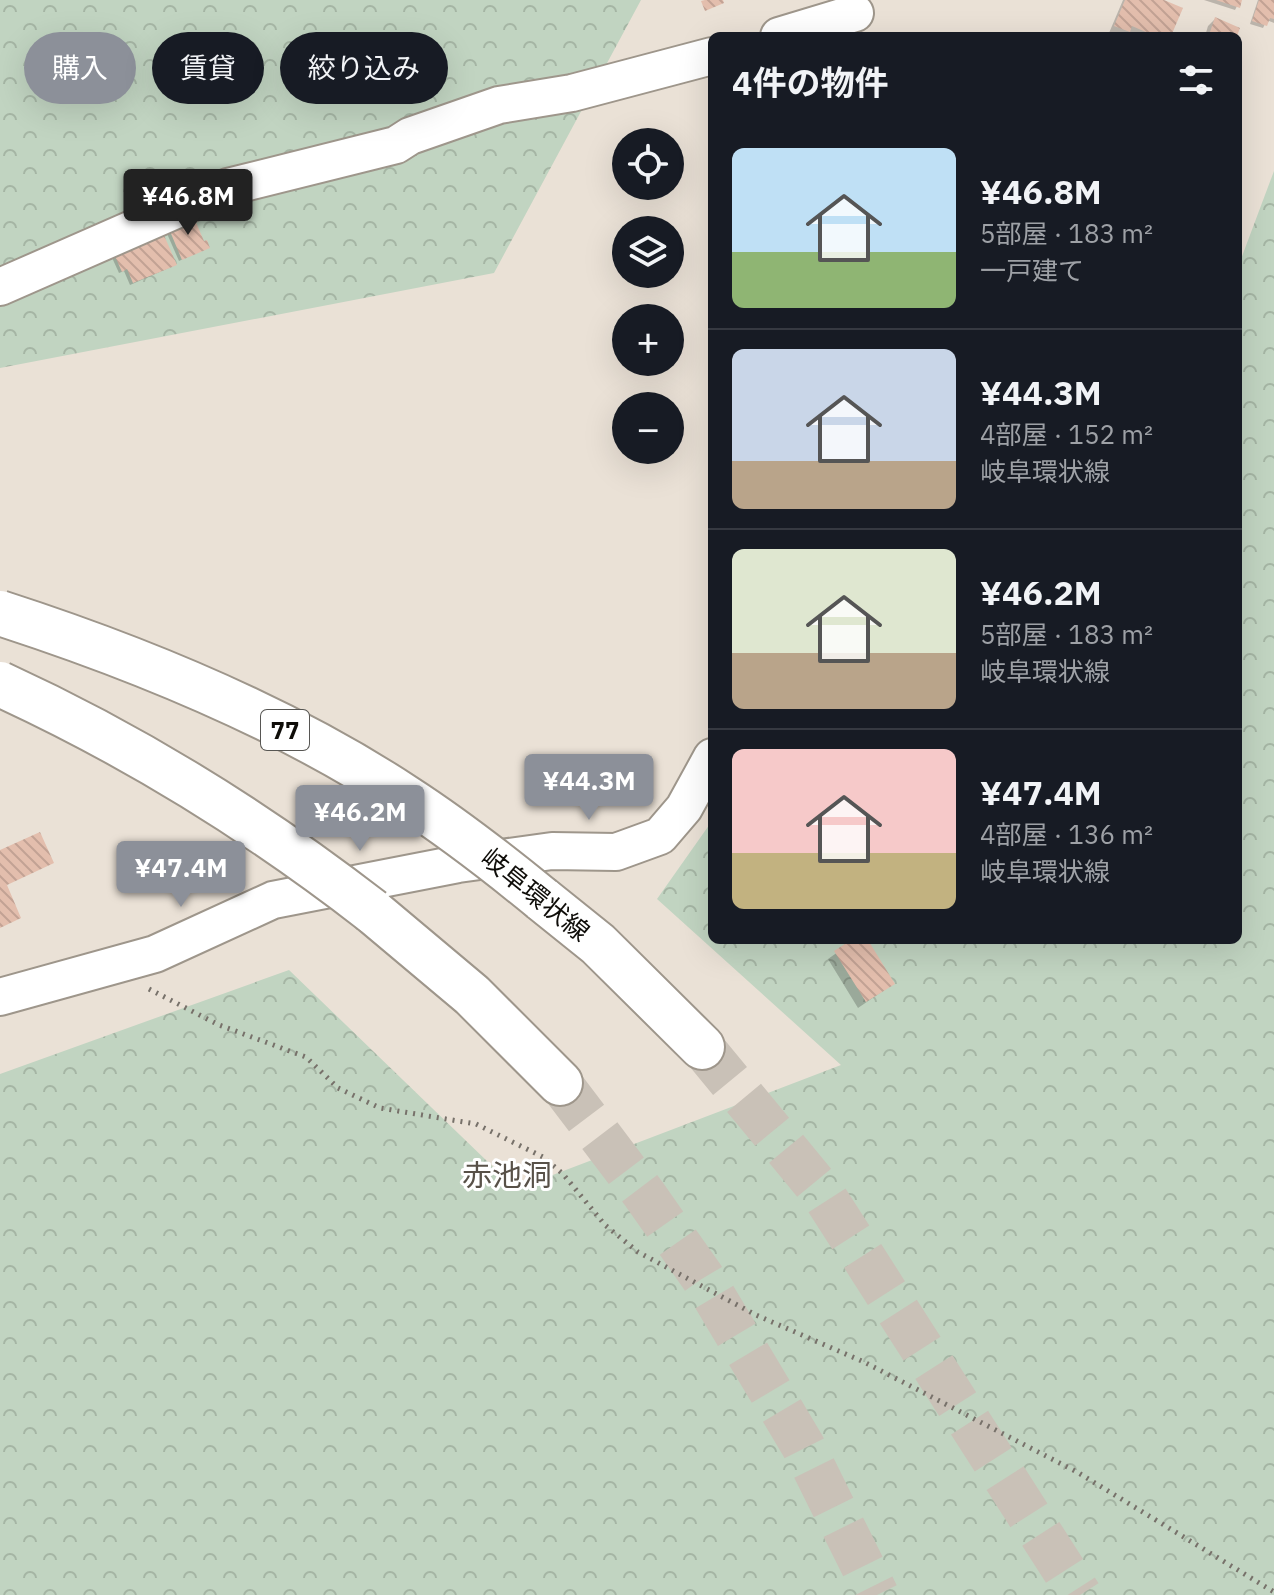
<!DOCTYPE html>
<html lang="ja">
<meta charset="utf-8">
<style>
:root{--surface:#171b24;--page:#242831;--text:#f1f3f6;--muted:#9ea1a6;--line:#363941;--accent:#8c9099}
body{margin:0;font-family:"IBM Plex Sans","Noto Sans JP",sans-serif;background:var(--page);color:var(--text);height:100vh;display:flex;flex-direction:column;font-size:30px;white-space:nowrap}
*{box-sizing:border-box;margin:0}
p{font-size:26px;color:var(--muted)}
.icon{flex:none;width:44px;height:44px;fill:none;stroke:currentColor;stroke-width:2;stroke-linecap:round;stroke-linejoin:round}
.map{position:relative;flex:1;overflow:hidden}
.details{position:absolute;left:708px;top:32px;width:534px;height:912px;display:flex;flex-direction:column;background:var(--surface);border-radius:12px;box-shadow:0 8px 32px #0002}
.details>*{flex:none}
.guide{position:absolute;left:24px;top:32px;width:564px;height:72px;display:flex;gap:16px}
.fabs{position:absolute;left:612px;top:128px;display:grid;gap:16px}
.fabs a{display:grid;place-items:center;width:72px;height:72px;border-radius:50%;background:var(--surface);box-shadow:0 8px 32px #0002;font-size:40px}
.price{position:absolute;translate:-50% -68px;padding:0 18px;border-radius:8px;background:var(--accent);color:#fff;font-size:26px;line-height:52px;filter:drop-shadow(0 2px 4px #0008)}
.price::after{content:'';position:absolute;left:50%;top:48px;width:24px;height:18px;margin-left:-12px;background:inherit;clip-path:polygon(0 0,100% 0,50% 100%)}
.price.active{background:#222;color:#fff}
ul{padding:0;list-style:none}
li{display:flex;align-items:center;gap:24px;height:200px;padding:0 24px}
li+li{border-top:2px solid var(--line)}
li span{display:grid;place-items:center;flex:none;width:224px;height:160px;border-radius:12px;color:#555}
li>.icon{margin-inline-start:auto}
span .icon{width:96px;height:96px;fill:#fffc;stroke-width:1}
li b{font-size:34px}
h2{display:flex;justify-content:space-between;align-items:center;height:96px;padding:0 24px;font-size:34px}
.pill{padding:0 28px;border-radius:36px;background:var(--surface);box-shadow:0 8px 32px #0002;font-size:28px;line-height:72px}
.pill.active{background:var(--accent);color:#fff}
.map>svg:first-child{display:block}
.forest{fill:url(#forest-crowns)}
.shadow{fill:#0003}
.building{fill:url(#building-back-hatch)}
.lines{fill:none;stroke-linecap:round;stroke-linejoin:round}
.primary-tunnel{stroke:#c9c1b7;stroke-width:44;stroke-dasharray:44 22;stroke-linecap:butt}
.minor-casing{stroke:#9e968b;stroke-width:40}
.primary-casing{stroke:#9e968b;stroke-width:48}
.path{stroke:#77716a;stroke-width:5;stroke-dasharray:2 6;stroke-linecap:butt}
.minor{stroke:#fff;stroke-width:36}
.primary{stroke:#fff;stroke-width:44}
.primary-bridge-casing{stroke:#9e968b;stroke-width:48;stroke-linecap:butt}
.primary-bridge{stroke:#fff;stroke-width:44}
.labels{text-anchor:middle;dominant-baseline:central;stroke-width:6;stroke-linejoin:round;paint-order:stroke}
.shield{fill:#fff;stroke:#575653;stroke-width:2}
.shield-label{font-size:24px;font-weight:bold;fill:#0f0d09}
.street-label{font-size:26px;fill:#0f0d09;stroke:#fff}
.quarter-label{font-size:30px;fill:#585148;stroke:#fff}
</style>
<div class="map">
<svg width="1274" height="1595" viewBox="0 0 1274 1595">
<defs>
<pattern id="forest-crowns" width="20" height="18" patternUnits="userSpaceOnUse" patternTransform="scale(2)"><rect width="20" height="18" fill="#c1d4c1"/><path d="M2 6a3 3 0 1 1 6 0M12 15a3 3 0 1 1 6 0" fill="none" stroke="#a5b5a4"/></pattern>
<pattern id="building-back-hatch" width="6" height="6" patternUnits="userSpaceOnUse" patternTransform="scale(2)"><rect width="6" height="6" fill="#e3bead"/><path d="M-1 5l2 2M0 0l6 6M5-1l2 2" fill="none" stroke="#c2a294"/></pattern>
</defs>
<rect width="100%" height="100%" fill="#eae1d6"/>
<path class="forest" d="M0,0H641L494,273L0,368Z
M1274,171V1595H0V1074L289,970L516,1189L841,1065L657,899L712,821V940H1238V267Z"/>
<path class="shadow" d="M1123,0H1159L1168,36H1132L1126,33L1115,36L1109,33Z
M1204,0H1240L1235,10Z
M1258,0H1274V23L1267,20L1263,28L1250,24Z
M1215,19L1235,36H1205L1208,26Z
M165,229L203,244L208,247L179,261Z
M109,251L171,267L130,285L124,271L119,273Z
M855,940H865L893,984L858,1008L828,959Z"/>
<path class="building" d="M705,0H723L724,3L705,11L701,1Z
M1125,0H1164L1183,8L1171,36H1155L1132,26L1130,32L1114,26Z
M1216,0H1242L1240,8Z
M1259,0H1274V19L1270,18L1267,26L1252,21Z
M1215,17L1240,28L1237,36H1222L1210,32Z
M192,213L204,241L207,240L210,248L182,260L167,224Z
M160,226L177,265L133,283L127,269L122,272L111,247Z
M40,832L54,863L7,885L21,918L0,928V850Z
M851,940H868L895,984L866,1002L834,951Z"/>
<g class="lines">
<path class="primary-tunnel" d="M702,1047L821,1191L1080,1595
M560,1083L644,1194L703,1278L803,1446L877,1595"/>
<g class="minor-casing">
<path id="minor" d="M779,36L855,13
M0,287L228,187L396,145L410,136L499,105L572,93L712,56
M0,997L155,954L273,900L458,864L552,851L616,852L660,836L684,808L712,757"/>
</g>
<g class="primary-casing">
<path id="primary" d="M542,899L598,944L702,1047
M372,911L472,995L560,1083"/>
</g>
<path class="path" d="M149,989L219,1025L306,1057L338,1088L380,1108L476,1124L543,1157L563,1174L605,1225L638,1252L756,1315L864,1362L1077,1472L1274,1592"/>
<use href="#minor" class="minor"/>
<use href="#primary" class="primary"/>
<g class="primary-bridge-casing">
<path id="primary-bridge" d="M0,613C139,658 282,716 405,797C453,828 498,863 542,899
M0,684C133,745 256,821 372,911"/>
</g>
<use href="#primary-bridge" class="primary-bridge"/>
</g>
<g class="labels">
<rect class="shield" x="261" y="710" width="48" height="40" rx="6"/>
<g class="shield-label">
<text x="285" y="730">77</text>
</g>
<g class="street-label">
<text transform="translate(536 894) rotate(39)">岐阜環状線</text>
</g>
<g class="quarter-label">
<text x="507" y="1174">赤池洞</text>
</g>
</g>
</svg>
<div class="fabs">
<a><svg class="icon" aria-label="locate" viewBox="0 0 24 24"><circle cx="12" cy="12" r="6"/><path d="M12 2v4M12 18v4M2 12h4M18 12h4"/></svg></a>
<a><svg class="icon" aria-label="layers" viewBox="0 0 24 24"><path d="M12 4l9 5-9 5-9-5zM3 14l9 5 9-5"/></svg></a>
<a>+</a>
<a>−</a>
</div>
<b class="price active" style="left:188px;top:237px">¥46.8M</b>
<b class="price" style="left:589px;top:822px">¥44.3M</b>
<b class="price" style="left:360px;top:853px">¥46.2M</b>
<b class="price" style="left:181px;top:909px">¥47.4M</b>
<div class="guide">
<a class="pill active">購入</a>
<a class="pill">賃貸</a>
<a class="pill">絞り込み</a>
</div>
<section class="details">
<h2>4件の物件<svg class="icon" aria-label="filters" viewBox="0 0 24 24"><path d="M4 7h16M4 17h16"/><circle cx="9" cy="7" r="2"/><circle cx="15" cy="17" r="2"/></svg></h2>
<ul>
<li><span style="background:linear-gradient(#bfe0f5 65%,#8fb573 0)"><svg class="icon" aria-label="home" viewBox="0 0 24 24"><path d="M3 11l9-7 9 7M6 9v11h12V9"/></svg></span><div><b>¥46.8M</b><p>5部屋 · 183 m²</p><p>一戸建て</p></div></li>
<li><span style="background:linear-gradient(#c9d6e8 70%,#b9a48a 0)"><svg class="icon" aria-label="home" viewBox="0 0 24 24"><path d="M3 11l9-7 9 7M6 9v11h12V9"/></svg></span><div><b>¥44.3M</b><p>4部屋 · 152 m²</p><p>岐阜環状線</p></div></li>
<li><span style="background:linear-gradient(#dfe7d0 65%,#b9a48a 0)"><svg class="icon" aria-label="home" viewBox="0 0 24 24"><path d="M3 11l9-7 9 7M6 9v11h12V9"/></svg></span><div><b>¥46.2M</b><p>5部屋 · 183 m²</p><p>岐阜環状線</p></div></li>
<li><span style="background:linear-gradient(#f6c9c9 65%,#c2b280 0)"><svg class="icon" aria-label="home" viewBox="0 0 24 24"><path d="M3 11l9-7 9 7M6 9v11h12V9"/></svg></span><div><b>¥47.4M</b><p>4部屋 · 136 m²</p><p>岐阜環状線</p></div></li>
</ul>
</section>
</div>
